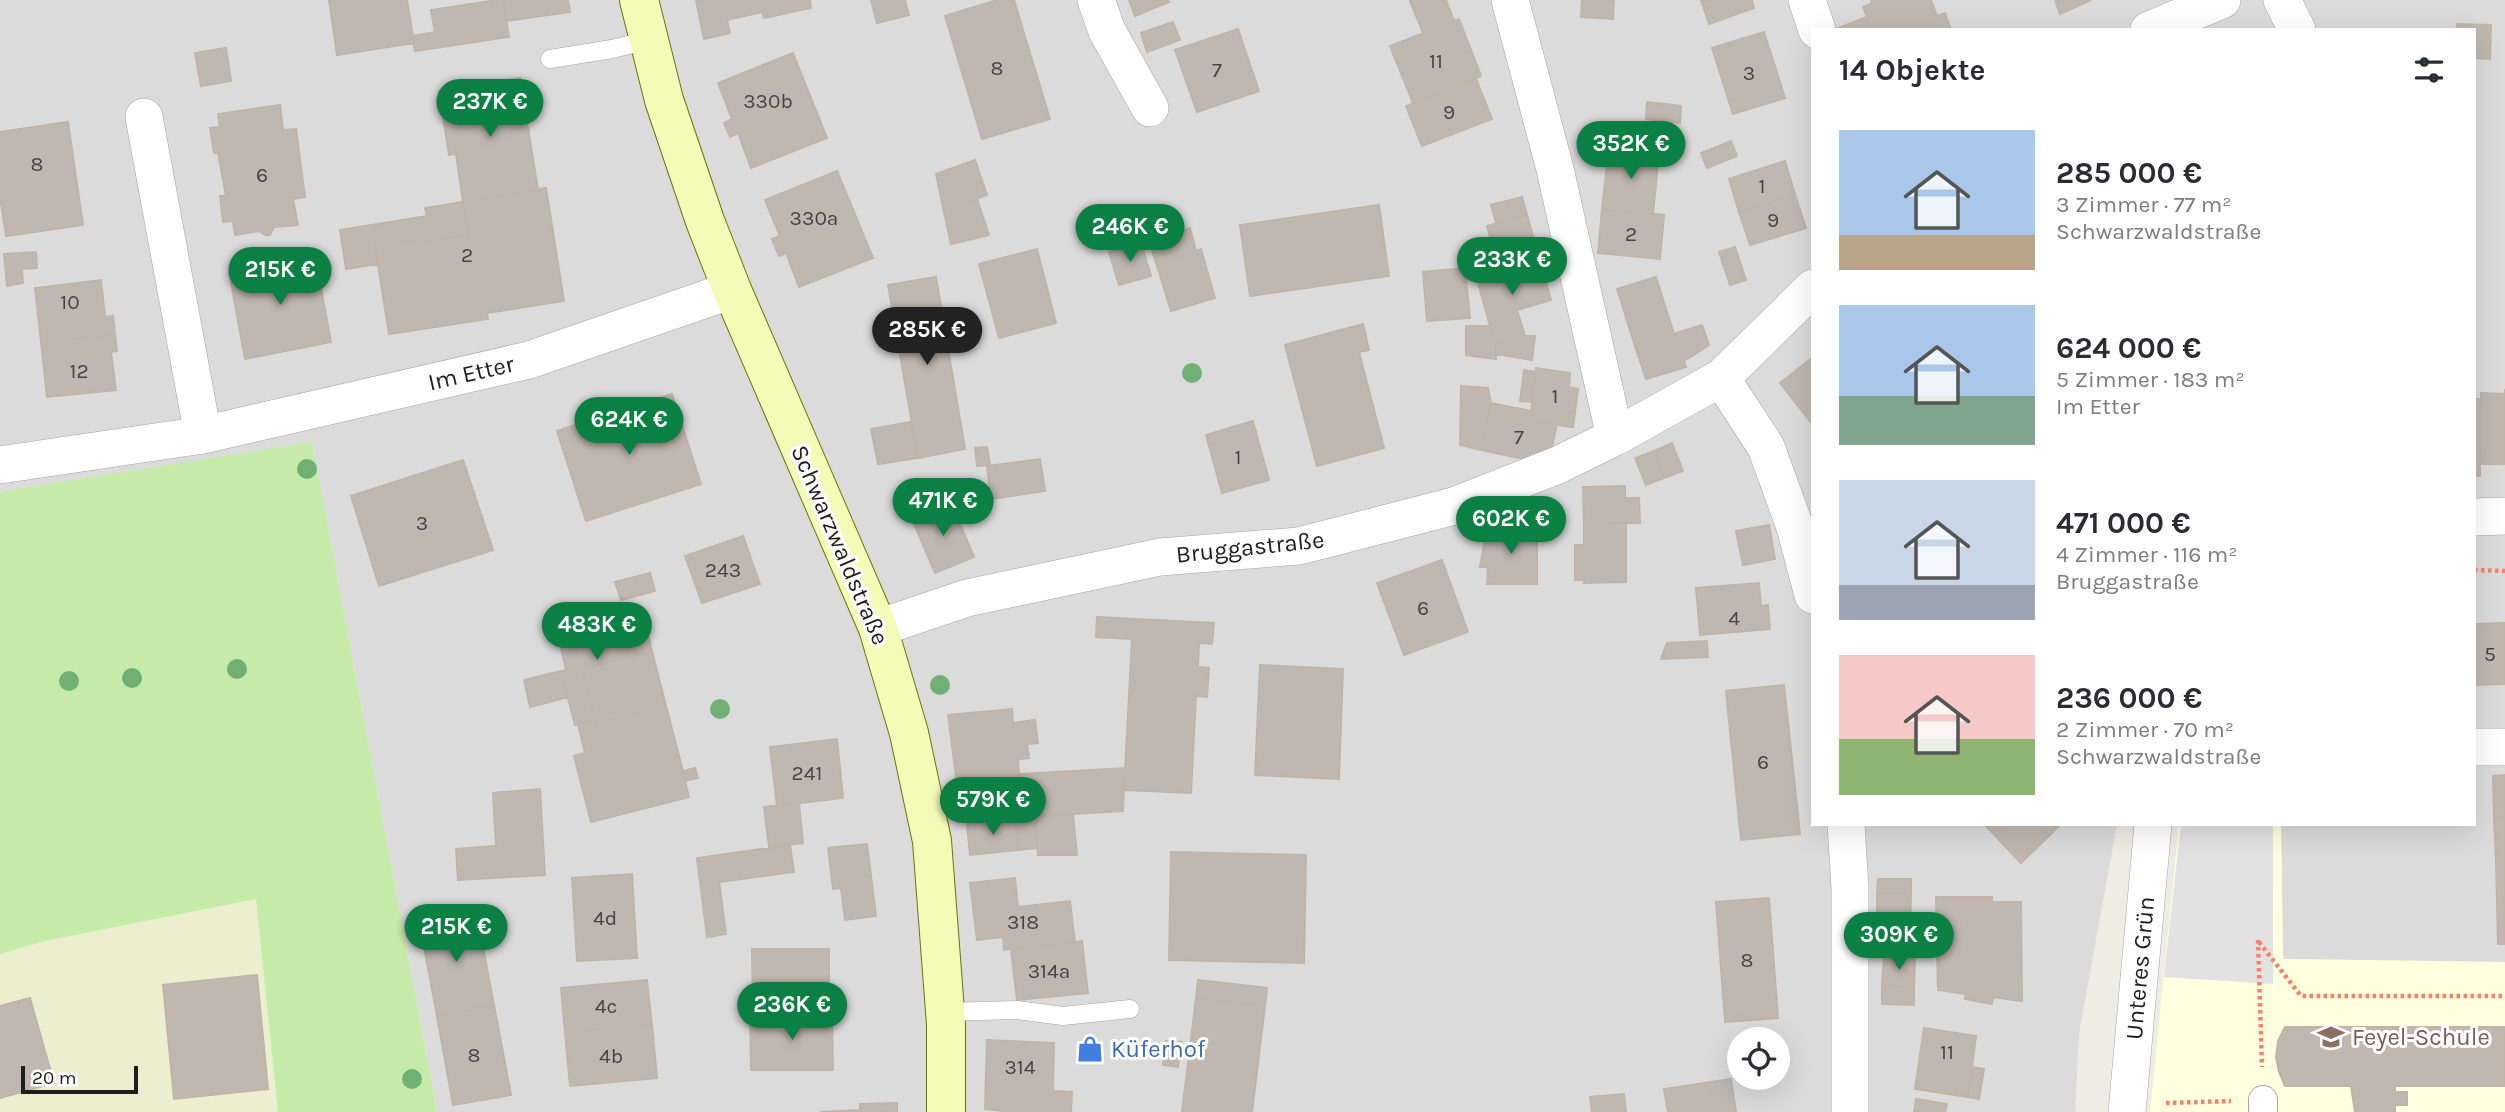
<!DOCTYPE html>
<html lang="de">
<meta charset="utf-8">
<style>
:root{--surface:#fff;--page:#f7f7f7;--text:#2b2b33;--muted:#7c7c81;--accent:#0b8043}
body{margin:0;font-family:Karla,sans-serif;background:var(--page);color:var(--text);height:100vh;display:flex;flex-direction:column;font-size:26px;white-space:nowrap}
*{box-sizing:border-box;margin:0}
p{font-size:23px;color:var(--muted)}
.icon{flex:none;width:38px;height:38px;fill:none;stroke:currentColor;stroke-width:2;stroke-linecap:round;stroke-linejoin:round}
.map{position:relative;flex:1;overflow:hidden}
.panel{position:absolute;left:1811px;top:28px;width:665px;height:798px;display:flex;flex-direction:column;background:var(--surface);border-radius:0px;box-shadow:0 7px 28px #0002}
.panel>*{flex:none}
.tools{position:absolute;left:1727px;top:1027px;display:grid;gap:14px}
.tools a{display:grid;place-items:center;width:63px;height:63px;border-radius:50%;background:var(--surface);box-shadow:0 7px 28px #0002;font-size:35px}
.scale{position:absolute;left:21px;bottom:18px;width:117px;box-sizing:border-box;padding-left:7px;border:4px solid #1e1e1e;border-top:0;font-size:19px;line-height:24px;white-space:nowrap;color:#1e1e1e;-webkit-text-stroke:5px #fff;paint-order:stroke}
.price{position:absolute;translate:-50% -60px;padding:0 16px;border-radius:24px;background:var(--accent);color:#fff;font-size:23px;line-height:46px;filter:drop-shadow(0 2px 4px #0008)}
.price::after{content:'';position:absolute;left:50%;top:42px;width:21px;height:16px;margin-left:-10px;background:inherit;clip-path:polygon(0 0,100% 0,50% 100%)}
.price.current{background:#222;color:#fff}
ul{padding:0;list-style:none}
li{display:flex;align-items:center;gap:21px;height:175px;padding:0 28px}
li span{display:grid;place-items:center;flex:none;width:196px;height:140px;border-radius:0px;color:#555}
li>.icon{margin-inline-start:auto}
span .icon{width:84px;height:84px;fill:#fffc;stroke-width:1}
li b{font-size:30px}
h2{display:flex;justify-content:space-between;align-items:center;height:84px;padding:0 28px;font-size:30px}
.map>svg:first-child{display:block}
.residential{fill:#dcdbdb;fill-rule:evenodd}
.education{fill:#fdffde}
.farmland{fill:#ebefcf}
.grass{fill:#c6eba9}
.parking{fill:#e2e2e2}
.building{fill:#c0b8b0;stroke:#c1b4a6;stroke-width:2}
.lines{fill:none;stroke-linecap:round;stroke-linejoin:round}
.service-casing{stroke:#a5a5a5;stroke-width:19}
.pedestrian-casing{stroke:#a5a5a5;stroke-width:30}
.minor-casing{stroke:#a5a5a5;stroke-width:38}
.secondary-casing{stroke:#657803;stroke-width:40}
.path{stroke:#fc8069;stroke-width:4.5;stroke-dasharray:3.5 3.5;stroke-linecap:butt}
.service{stroke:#fff;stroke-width:18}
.pedestrian{stroke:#fff;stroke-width:28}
.minor{stroke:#fff;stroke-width:37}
.secondary{stroke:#f4fbb7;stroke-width:38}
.tree{fill:#70b074}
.labels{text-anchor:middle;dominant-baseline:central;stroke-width:6;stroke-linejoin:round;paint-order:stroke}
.number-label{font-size:21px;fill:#464442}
.street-label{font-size:24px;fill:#1e1e1e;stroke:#fff}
.education-label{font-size:24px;fill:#785e54;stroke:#fff;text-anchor:start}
.shop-label{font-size:24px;fill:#366cbe;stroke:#fff;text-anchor:start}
</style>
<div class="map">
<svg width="2505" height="1112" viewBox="0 0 2505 1112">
<rect width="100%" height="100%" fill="#efece4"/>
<path class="residential" d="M0,0H2505V962L2283,959L2281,824H2474V30H1813V824H2117L2079,1034L2075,1112H437L312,443L3,491L0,494ZM1740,1040H1778V1078H1740Z"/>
<path class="education" d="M2179,824H2281L2283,959L2505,962V1112H2150Z"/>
<path class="farmland" d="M256,899L278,1112H0V954L45,941Z"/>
<path class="grass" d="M312,442L437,1112H278L256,899L45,941L0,954V494L3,491Z"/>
<path class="parking" d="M2181,824H2273V984L2164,977Z"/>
<path class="building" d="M329,0H407L414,43L337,55Z
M497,0H503L509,37L415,51L412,36L435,32L431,10Z
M503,0H568L570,12L506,21Z
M696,0H810L811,8L764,18L762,12L727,20L730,33L704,39Z
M871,0H905L909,15L877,23Z
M997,0H1014L1050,119L982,139L945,16Z
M1129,0H1168L1169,2L1135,16Z
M1413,0H1446L1454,21L1423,33L1410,1Z
M1582,0H1614L1613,19L1581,17Z
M1701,0H1752L1754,8L1709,24Z
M1871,0H1931L1937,16L1945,13L1951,30H1833L1867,17L1863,7L1872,3Z
M2055,0H2091L2060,14Z
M1459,19L1481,76L1413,103L1390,46Z
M1173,22L1180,40L1147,52L1141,33Z
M2457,24L2491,25L2490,59L2474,58V30H2457Z
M1238,29L1259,91L1197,112L1175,50Z
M1764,32L1785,98L1733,114L1712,48Z
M226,48L231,81L201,86L195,53Z
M793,53L827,138L751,168L738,133L730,137L724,123L732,119L718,83Z
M520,78L538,190L463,202L456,154L449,155L439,91Z
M1476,79L1492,119L1422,146L1406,106Z
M1647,102L1681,106L1680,123L1646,119Z
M280,105L283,130L296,129L305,197L293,199L298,225L274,227L270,235H265L259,231L235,235L233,221L223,222L220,196H226L218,153H214L210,128L220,127L218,114Z
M68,122L83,225L6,236L0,197V132Z
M1731,141L1737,156L1707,168L1701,153Z
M1609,147L1659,153L1653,214L1602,209Z
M975,160L987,195L944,212L936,174Z
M1785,161L1795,194L1739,212L1729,179Z
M837,171L873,258L799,287L786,253L779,256L772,239L780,236L765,200Z
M546,188L564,301L487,313L488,319L389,334L375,246L411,240L419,243L469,235L463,202Z
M1795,194L1806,228L1750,245L1739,212Z
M1522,197L1527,215L1496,223L1491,205Z
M977,199L989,235L951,244L944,212Z
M463,202L469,235L419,243L411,240L375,246L378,264L346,269L340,230L427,216L425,208Z
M1379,205L1389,276L1250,296L1240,225Z
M1602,209L1664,215L1660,259L1598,253Z
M1527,215L1539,258L1499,269L1487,226Z
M1190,228L1196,251L1201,249L1215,298L1171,311L1149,240Z
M1141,243L1151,276L1119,285L1109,252Z
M1735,247L1746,280L1730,285L1719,252Z
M1037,249L1056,323L999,338L979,264Z
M36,252L37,268L22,269L23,283L7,286L4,254Z
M315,256L331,342L245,359L229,272Z
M1539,258L1551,300L1517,310L1525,336L1495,344L1476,276Z
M1465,268L1470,318L1427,321L1423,272Z
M936,277L965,449L918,458L888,285Z
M1656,277L1674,334L1635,346L1617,289Z
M101,280L105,317L113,316L115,334L41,342L35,288Z
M1363,324L1369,350L1359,352L1384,448L1317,466L1285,345Z
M1702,325L1709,345L1684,361L1686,367L1646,379L1635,346Z
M1466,326H1490L1495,344L1496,359L1466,355Z
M115,334L117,351L111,352L116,390L47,397L41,342Z
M1525,336H1535L1532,360L1496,354L1495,344Z
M1812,358L1813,359V425L1780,383Z
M1536,368L1570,373L1569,387L1578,389L1573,427L1530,421Z
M1524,370L1536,372L1531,402L1520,401Z
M1461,386L1488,388L1491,403L1481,450L1460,445Z
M2505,389V464H2480L2481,393L2505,394Z
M672,394L701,484L586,521L557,431Z
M2474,399H2480V476H2474Z
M1491,403L1531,411L1530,421L1557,424L1548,464L1481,450Z
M1253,421L1269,480L1222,493L1206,435Z
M911,422L918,458L878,464L871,429Z
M1672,443L1683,471L1664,478L1654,451Z
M987,447L990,465L977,466L975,448Z
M1654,451L1664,478L1646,485L1635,458Z
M1040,459L1045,491L991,499L987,466Z
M463,460L493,550L379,586L351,496Z
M1625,486V498H1639L1640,523L1584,524L1583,487Z
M951,502L974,557L935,573L912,519Z
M1626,523V582L1584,583L1585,580H1575V545H1584V524Z
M1769,525L1775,559L1743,565L1736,531Z
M1487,528H1537V584H1487L1488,567H1480Z
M743,536L760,584L702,603L685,556Z
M1442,560L1468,632L1404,655L1377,583Z
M650,573L655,591L621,600L615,582Z
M1759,583L1761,606L1768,605L1770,629L1700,635L1696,588Z
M1097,617L1214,623L1212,644L1199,643L1198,667L1209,668L1207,697L1196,696L1191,793L1124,790L1132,639L1096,637Z
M645,623L652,651L582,669L595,720L575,725L561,671L566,670L560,644Z
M2505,623V684L2474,685V624Z
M1707,641L1708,657L1661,659L1667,643Z
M652,651L666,706L596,724L582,669Z
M1260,665L1343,669L1339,779L1255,775Z
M561,671L568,697L530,707L524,680Z
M1784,685L1800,834L1741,840L1726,691Z
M666,706L683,771L695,768L698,778L685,781L689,797L591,822L574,756L585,753L578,724L595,720L596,724Z
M1012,709L1013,723L1035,720L1038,743L1027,744L1029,758L1018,759L1020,793L959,800L948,715Z
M837,739L843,798L777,806L770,747Z
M1125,768L1123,811L1022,817L1020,774Z
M2505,775V818H2494L2493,776Z
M540,789L545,875L458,880L456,849L496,846L493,793Z
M799,803L803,843L769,847L764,807Z
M1073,814L1077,855H1038L1035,817Z
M1022,817H1035L1037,848L1019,850L1014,819Z
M2494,818H2505V861L2496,862Z
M1014,819L1019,850L970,855L967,824Z
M1984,824H2060V825L2021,863Z
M867,844L876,916L845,920L841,888L833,889L828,848Z
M790,845L794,872L719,882L726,934L707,937L697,858Z
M1171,852L1306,855L1304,963L1169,960Z
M2496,861H2505V902H2497Z
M632,874L637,958L577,961L572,878Z
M1015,878L1018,907L1070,901L1075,942L1004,950L1003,937L977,940L970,883Z
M1878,879H1911V894H1877Z
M1877,894H1911L1910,924H1877Z
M1936,897H1992V902H2021L2022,1001L1993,997L1992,1004L1965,999L1966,994L1938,990L1937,950H1928V935H1937Z
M1769,898L1778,1018L1725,1022L1716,902Z
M2497,902H2505V944H2498Z
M446,915L447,922L477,916L494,1005L437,1016L419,920Z
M1082,941L1088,993L1017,1000L1011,949Z
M752,949H829V1014H753Z
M1884,956L1915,958L1914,987L1882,985Z
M257,975L268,1089L174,1099L163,985Z
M647,980L652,1025L565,1033L561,988Z
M1198,980L1267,988L1265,1006L1196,998Z
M1882,985L1914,987V1005L1882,1004Z
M30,998L54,1083L0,1098V1006Z
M1196,998L1265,1006L1252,1112H1182Z
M494,1005L511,1095L453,1105L437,1016Z
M832,1013L833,1070H751L750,1014Z
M652,1025L657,1078L570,1086L565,1033Z
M2285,1027H2505V1086H2395V1092H2407V1105H2395V1112H2355L2351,1086H2285L2279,1072L2276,1057L2278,1041Z
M1924,1028L1976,1036L1968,1097L1915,1089Z
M987,1040L1054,1043L1053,1091L1072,1092L1071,1112H1012L985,1109Z
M1166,1041L1181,1042L1178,1067L1163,1065Z
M1972,1067L1984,1069L1979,1099L1968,1097Z
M1731,1079L1736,1112H1668L1664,1089Z
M1624,1094L1626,1112H1592L1590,1097Z
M1916,1099L1947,1104L1945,1112H1914Z
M897,1103V1112H820L860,1110V1104Z"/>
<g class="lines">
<g class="service-casing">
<path id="service" d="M550,59L612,49L649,40
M945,1012L1017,1010L1063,1016L1130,1009"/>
</g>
<g class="pedestrian-casing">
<path id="pedestrian" d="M2263,1100V1112"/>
</g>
<g class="minor-casing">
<path id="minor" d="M1096,0L1107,31L1150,108
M1510,0L1555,169L1615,437
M1807,0L1817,30
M2282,0L2297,30
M2149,30L2222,0
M144,117L203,435
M1721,378L1766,447L1795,527L1813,595
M0,465L203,435L529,360L732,290
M2474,517L2505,516
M878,628L967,598L1160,557L1299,546L1454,506L1558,465L1615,437L1721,378L1813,288
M2474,747H2505
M1846,824L1850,888V1112
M2127,1112L2153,824"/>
</g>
<g class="secondary-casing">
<path id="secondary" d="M639,0L664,100L705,221L732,290L878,628L909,733L932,841L946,1024V1112"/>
</g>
<path class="path" d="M2474,570L2505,571
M2258,940L2262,1067
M2259,942L2301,996H2505
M2166,1103L2231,1101"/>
<use href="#service" class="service"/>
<use href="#pedestrian" class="pedestrian"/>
<use href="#minor" class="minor"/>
<use href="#secondary" class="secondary"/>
</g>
<g class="tree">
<circle cx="1192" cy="373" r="10"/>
<circle cx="307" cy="469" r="10"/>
<circle cx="237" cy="669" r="10"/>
<circle cx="132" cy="678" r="10"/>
<circle cx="69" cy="681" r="10"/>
<circle cx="940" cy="685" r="10"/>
<circle cx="720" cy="709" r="10"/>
<circle cx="412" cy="1079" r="10"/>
</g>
<defs>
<g id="school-bare" transform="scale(2.1)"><path d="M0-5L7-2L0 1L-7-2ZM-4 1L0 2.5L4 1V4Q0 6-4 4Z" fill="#8d6e63" stroke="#fff" stroke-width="2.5" paint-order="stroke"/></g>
<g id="shop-bare" transform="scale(2.1)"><path d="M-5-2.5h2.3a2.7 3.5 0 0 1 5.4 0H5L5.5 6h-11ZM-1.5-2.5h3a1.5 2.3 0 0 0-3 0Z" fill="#3f7fe0" stroke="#fff" stroke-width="2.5" paint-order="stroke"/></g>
</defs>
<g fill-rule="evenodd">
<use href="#school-bare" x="2331" y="1037"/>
<use href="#shop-bare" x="1090" y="1049"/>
</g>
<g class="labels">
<g class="number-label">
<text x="1436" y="61">11</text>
<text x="997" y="68">8</text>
<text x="1217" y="70">7</text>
<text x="1749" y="73">3</text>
<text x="768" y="101">330b</text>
<text x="1449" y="112">9</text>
<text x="37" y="164">8</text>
<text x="262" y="175">6</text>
<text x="1762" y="186">1</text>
<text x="814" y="218">330a</text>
<text x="1773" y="220">9</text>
<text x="1631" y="234">2</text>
<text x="467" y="255">2</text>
<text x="70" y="302">10</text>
<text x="79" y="371">12</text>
<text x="1555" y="396">1</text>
<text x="1519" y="437">7</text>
<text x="1238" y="457">1</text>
<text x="422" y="523">3</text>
<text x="723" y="570">243</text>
<text x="1423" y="608">6</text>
<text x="1734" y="618">4</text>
<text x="2490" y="654">5</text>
<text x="1763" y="762">6</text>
<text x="807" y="773">241</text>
<text x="605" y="918">4d</text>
<text x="1023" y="922">318</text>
<text x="1747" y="960">8</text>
<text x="1049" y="971">314a</text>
<text x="606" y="1006">4c</text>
<text x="1947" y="1052">11</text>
<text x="474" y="1055">8</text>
<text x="611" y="1056">4b</text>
<text x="1020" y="1067">314</text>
</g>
<g class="street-label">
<text transform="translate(471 373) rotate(-13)">Im Etter</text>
<text transform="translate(840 545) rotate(67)">Schwarzwaldstraße</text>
<text transform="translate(1250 547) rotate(-6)">Bruggastraße</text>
<text transform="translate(2140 968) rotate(-85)">Unteres Grün</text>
</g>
<g class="education-label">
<text x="2352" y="1037">Feyel-Schule</text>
</g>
<g class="shop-label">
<text x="1111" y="1049">Küferhof</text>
</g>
</g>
</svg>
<div class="tools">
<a><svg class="icon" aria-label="locate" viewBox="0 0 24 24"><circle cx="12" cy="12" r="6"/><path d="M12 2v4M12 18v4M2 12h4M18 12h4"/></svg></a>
</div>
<div class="scale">20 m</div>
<b class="price" style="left:490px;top:139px">237K €</b>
<b class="price" style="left:1631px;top:181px">352K €</b>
<b class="price" style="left:1130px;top:264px">246K €</b>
<b class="price" style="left:1512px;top:297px">233K €</b>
<b class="price" style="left:280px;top:307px">215K €</b>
<b class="price current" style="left:927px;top:367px">285K €</b>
<b class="price" style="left:629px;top:457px">624K €</b>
<b class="price" style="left:943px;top:538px">471K €</b>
<b class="price" style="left:1511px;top:556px">602K €</b>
<b class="price" style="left:597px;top:662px">483K €</b>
<b class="price" style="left:993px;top:837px">579K €</b>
<b class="price" style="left:456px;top:964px">215K €</b>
<b class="price" style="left:1899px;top:972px">309K €</b>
<b class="price" style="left:792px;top:1042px">236K €</b>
<section class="panel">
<h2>14 Objekte<svg class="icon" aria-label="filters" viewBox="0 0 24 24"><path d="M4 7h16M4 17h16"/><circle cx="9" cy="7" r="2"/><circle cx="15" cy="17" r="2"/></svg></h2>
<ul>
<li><span style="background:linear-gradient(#a9c7e8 75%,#b9a48a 0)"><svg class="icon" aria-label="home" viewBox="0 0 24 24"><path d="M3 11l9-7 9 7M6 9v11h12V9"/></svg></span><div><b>285 000 €</b><p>3 Zimmer · 77 m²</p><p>Schwarzwaldstraße</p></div></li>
<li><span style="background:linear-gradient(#a9c7e8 65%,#7fa58c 0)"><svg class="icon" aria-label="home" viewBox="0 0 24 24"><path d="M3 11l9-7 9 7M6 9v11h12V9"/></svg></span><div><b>624 000 €</b><p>5 Zimmer · 183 m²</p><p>Im Etter</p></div></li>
<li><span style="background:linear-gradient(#c9d6e8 75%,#9aa5b1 0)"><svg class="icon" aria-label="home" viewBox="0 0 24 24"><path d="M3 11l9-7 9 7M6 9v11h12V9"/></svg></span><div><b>471 000 €</b><p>4 Zimmer · 116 m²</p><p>Bruggastraße</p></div></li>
<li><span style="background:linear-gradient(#f6c9c9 60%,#8fb573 0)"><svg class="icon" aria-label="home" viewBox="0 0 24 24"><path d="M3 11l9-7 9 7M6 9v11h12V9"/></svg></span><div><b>236 000 €</b><p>2 Zimmer · 70 m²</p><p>Schwarzwaldstraße</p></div></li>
</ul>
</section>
</div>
